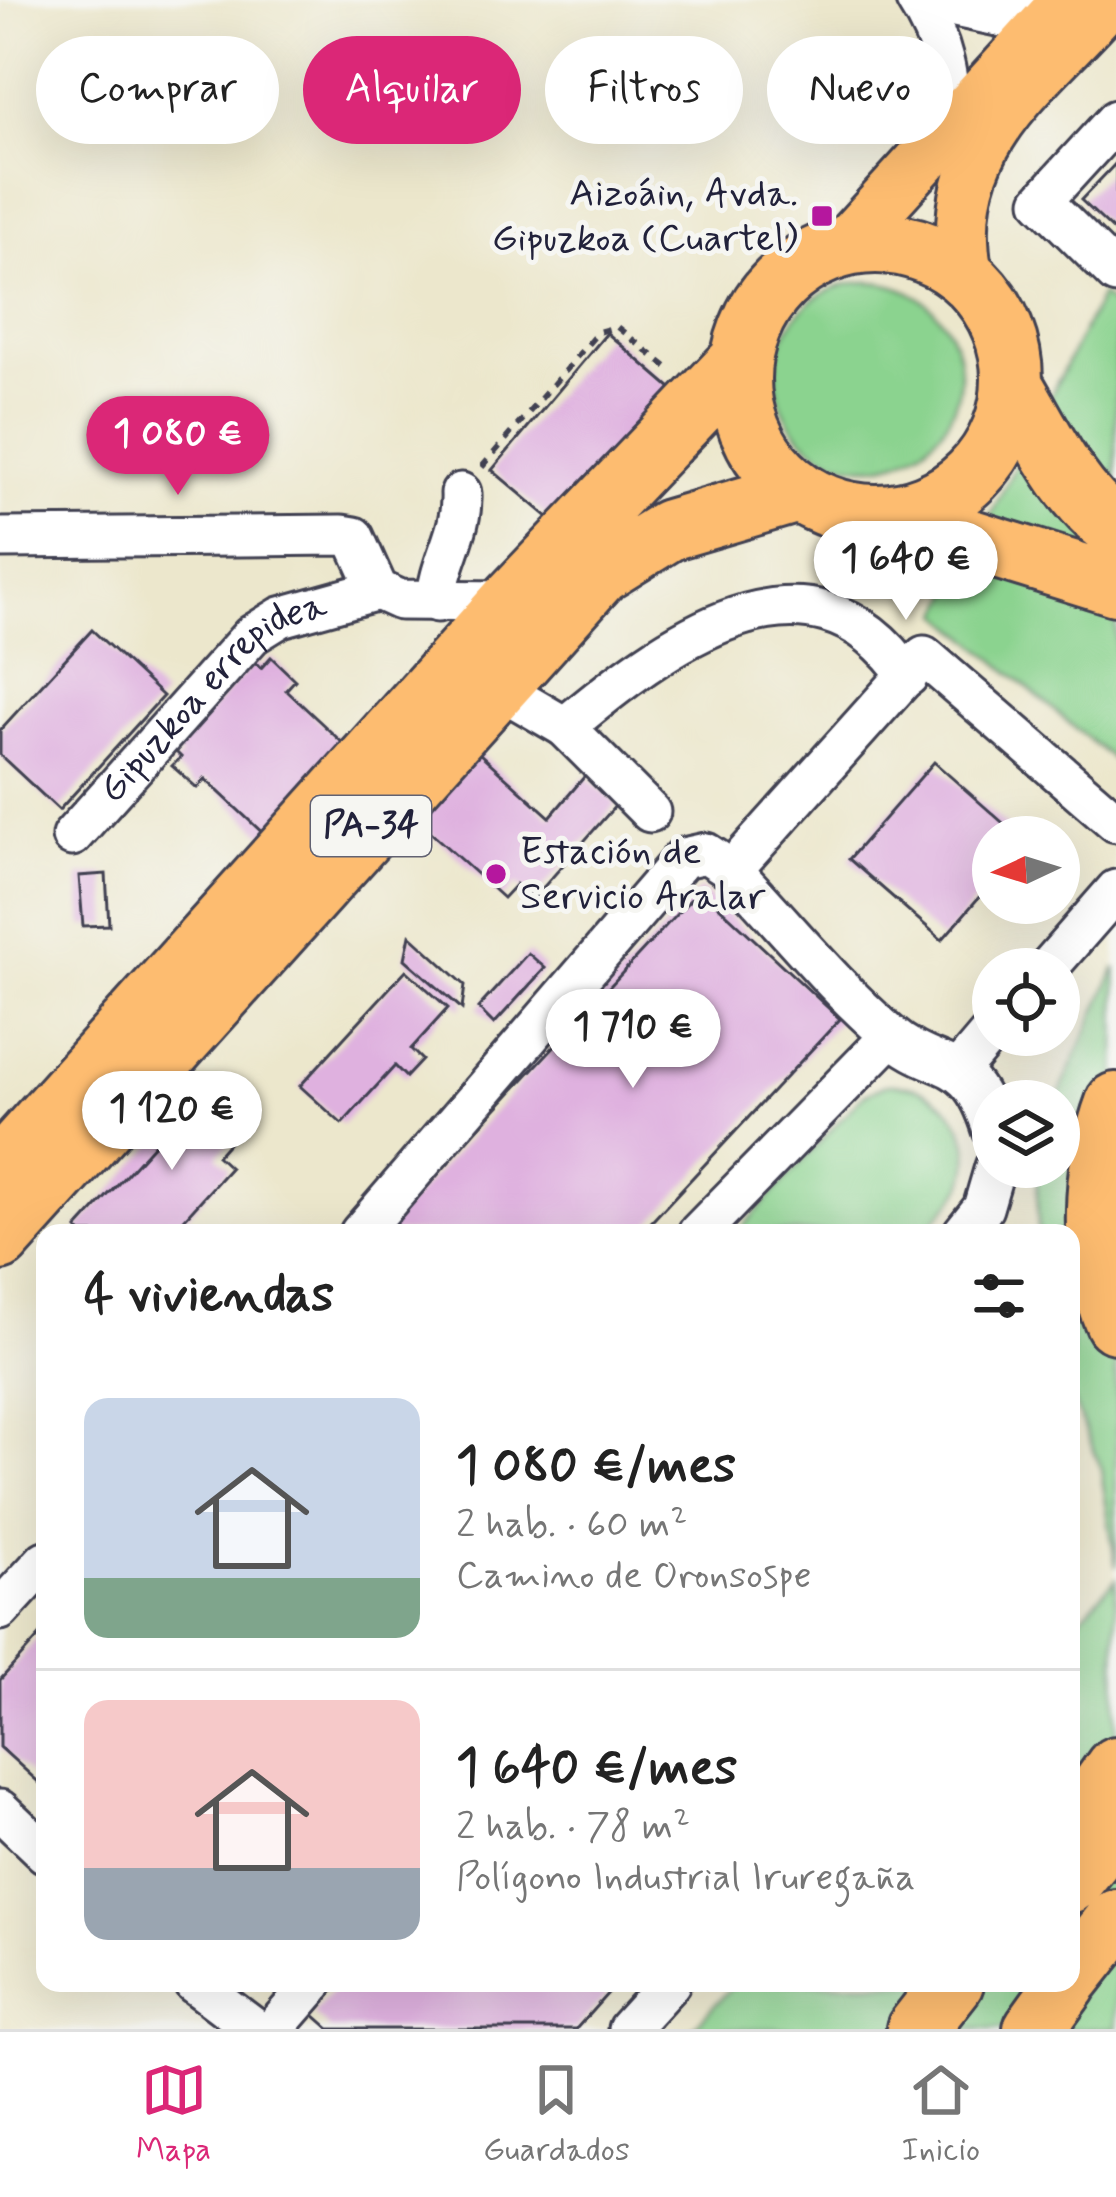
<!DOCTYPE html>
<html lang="es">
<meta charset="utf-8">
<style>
:root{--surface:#fff;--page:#f2f2f2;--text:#222;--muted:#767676;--line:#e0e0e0;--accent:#db2777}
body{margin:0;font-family:Mynerve,sans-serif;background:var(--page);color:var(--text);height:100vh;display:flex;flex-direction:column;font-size:45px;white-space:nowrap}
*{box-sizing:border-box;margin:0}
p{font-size:39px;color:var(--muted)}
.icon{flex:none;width:66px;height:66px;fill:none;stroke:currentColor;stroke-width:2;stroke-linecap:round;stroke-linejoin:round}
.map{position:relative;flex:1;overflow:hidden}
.panel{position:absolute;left:36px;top:1224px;width:1044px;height:768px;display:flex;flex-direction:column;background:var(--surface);border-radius:24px;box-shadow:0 12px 48px #0002}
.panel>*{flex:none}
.banner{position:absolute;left:36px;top:36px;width:1044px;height:108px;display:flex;gap:24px}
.needle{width:78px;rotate:266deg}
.tools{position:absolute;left:972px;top:816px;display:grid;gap:24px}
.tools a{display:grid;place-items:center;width:108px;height:108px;border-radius:50%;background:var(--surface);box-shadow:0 12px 48px #0002;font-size:60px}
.price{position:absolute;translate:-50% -102px;padding:0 27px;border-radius:42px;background:#fff;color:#222;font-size:39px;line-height:78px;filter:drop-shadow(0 3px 6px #0008)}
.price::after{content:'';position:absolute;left:50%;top:72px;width:36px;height:27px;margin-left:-18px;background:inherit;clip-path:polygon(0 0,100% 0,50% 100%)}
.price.active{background:var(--accent);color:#fff}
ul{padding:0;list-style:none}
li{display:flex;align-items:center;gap:36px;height:300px;padding:0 48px}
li+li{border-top:3px solid var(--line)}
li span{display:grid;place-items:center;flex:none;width:336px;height:240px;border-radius:24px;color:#555}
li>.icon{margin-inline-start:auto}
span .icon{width:144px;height:144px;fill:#fffc;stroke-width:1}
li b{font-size:51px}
h2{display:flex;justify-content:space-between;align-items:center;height:144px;padding:0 48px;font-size:51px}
.chip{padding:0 42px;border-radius:54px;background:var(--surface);box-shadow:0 12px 48px #0002;font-size:42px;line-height:108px}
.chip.active{background:var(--accent);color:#fff}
.tab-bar{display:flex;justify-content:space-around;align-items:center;height:168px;border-top:3px solid var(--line);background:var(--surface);font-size:33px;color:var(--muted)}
.tab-bar a{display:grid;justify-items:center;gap:6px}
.tab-bar .active{color:var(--accent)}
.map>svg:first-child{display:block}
.green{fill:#8bd38f;stroke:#567a65;stroke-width:3}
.building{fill:#dfb1df}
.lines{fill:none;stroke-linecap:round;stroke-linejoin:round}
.minor-casing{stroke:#404051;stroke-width:45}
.major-casing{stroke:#404051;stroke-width:57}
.highway-casing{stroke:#404051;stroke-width:66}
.path{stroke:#404051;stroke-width:6;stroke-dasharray:9 9;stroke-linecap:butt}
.minor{stroke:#fff;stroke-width:39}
.major{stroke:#fdbc6f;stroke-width:51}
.highway{stroke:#fdbc6f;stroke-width:60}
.poi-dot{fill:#b5179e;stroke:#f6f6f2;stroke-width:4.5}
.labels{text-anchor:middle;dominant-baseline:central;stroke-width:10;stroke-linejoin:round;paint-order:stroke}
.shield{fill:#f6f6f2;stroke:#626272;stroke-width:3}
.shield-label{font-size:36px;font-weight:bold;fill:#22223b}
.poi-label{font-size:39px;fill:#22223b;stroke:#f6f6f2;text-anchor:end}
.street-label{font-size:39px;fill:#22223b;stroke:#f6f6f2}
</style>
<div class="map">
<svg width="1116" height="2029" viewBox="0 0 1116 2029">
<rect width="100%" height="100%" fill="#f6f6f2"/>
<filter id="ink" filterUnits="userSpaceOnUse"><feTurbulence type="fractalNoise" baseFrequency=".00833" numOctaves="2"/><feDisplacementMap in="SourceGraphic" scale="24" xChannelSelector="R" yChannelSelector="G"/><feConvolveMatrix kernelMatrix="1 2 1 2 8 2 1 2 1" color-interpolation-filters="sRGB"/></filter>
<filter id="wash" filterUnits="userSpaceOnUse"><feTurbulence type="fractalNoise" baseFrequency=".004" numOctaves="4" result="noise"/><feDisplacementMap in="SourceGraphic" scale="48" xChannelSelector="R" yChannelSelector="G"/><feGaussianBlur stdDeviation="2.7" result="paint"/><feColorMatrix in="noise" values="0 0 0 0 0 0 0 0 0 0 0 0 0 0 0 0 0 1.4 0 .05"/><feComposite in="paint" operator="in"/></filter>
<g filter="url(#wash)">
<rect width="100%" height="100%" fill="#ece7cc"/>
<path class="green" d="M776 374a92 92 0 1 1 184 0a92 92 0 1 1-184 0Z
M1101,295L1116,309V763L941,614Z
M1116,967V1567L1100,1465L1071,1397V1233H1038L1037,1167H1059L1056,1101Z
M888,1084C941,1083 983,1131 964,1183C957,1201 935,1218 922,1233H737L863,1095Z
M1116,1579V2029H692L735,1983H1071V1627Z"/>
<g id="blocks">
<path class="building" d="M1116,163V233L1081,200Z
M607,333L671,388L556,524L492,470Z
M92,630L163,696L59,810L0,755V730Z
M271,657L295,680L286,690L347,747L266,836L205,779L197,788L172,766L181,757L174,750L255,662L261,668Z
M479,753L550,817L585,776L617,804L533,899L516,884L503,898L418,821Z
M934,762L1019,837H993V881L942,940L849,859Z
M106,874L109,925L83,926L79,876Z
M700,889L840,1019L641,1233H381Z
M410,935L465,985L462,1009L405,959Z
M528,953L545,968L494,1024L478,1008Z
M406,970L448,1008L411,1049L422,1060L406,1077L395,1066L342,1124L300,1086Z
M209,1084L249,1120L217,1156L230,1168L184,1219L200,1233H81L77,1229Z
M45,1630V1788L0,1747V1680Z
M340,1983H617L576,2029H330L313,2014Z"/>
</g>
</g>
<g filter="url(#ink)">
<use href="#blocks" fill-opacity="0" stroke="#404051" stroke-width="3"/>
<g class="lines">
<g class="minor-casing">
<g id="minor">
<path d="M916,0C944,43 950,78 950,129"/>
<path d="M921,0L1007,18L1055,14"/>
<path d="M1116,120L1042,201L1116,274"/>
<path d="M0,538L342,535L354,537L378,590L400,600L511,601"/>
<path d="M437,602C438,563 463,533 461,493"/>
<path d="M498,688L565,727C660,647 809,532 908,676"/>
<path d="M565,727L650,812"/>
<path id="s1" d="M72,836L252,635L281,617L378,590"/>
<path d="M732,870L924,656L1116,822"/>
<path d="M1047,969L1116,890"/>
<path d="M959,1070L993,1030"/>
<path d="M360,1233L683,858L706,853L732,870C783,923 832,985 888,1033C939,1077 967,1049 993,1130"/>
<path d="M698,1233L891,1036"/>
<path d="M963,1233L983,1208L995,1167"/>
<path d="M0,1610L45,1561"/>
<path d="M0,1810L45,1853"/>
<path d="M194,1983L255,2029"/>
<path d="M274,2029L314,1983"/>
<path d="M628,2029L670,1983"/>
</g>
</g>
<g class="major-casing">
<path id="major" d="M844,246L1068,0
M966,272C943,141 1032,88 1109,0"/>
</g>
<g class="highway-casing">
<path id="highway" d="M740 379a136 136 0 1 1 272 0a136 136 0 1 1-272 0Z
M1013,386C1041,433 1070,497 1116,528
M894,516L1116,585
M1116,1103C1093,1164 1088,1263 1116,1323
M0,1169L511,601L741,360
M0,1240L600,573L669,530L798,492
M1071,1831L1116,1767
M1071,1882L1116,1827
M1071,1977L1116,1920
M917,2029L953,1983
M1034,2029L1067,1983"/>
</g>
<path class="path" d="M482,467L598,332L617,327L668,368"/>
<use href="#minor" class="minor"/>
<use href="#major" class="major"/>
<use href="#highway" class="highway"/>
</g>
</g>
<g class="poi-dot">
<rect x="810" y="204" width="24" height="24" rx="6"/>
<circle cx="496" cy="874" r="12"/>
</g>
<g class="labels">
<rect class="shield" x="311" y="796" width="120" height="60" rx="9"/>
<g class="shield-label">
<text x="371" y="826">PA-34</text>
</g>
<g class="poi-label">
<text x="798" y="194">Aizoáin, Avda.<tspan x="798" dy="45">Gipuzkoa (Cuartel)</tspan></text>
<text x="520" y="852" text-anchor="start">Estación de<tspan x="520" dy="45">Servicio Aralar</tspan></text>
</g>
<g class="street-label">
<text stroke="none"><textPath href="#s1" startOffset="201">Gipuzkoa errepidea</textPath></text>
</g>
</g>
</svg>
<div class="tools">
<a><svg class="needle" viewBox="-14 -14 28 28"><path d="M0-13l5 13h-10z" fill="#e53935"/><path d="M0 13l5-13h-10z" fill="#767676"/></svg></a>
<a><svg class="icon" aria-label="locate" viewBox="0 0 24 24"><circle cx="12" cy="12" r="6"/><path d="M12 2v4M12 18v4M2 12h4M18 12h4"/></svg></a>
<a><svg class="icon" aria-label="layers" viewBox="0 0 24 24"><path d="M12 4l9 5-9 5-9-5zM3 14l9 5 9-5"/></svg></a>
</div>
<b class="price active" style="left:178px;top:498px">1 080 €</b>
<b class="price" style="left:906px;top:623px">1 640 €</b>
<b class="price" style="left:633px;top:1091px">1 710 €</b>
<b class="price" style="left:172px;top:1173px">1 120 €</b>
<div class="banner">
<a class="chip">Comprar</a>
<a class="chip active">Alquilar</a>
<a class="chip">Filtros</a>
<a class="chip">Nuevo</a>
</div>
<section class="panel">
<h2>4 viviendas<svg class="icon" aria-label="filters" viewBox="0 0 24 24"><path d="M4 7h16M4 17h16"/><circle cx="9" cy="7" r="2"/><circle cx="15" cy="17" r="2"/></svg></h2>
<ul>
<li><span style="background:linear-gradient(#c9d6e8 75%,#7fa58c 0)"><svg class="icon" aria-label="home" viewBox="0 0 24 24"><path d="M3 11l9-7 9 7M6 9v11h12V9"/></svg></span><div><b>1 080 €/mes</b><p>2 hab. · 60 m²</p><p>Camino de Oronsospe</p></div></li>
<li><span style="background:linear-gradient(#f6c9c9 70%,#9aa5b1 0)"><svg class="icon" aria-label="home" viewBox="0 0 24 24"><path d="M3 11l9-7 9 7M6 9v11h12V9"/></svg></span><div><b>1 640 €/mes</b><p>2 hab. · 78 m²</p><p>Polígono Industrial Iruregaña</p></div></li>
</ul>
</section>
</div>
<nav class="tab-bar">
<a class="active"><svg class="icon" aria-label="map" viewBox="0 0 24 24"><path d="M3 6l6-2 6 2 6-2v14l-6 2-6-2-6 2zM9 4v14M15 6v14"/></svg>Mapa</a>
<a><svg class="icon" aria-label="saved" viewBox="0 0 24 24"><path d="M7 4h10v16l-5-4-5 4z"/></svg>Guardados</a>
<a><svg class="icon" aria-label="home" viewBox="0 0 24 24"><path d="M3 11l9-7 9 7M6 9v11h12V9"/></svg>Inicio</a>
</nav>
